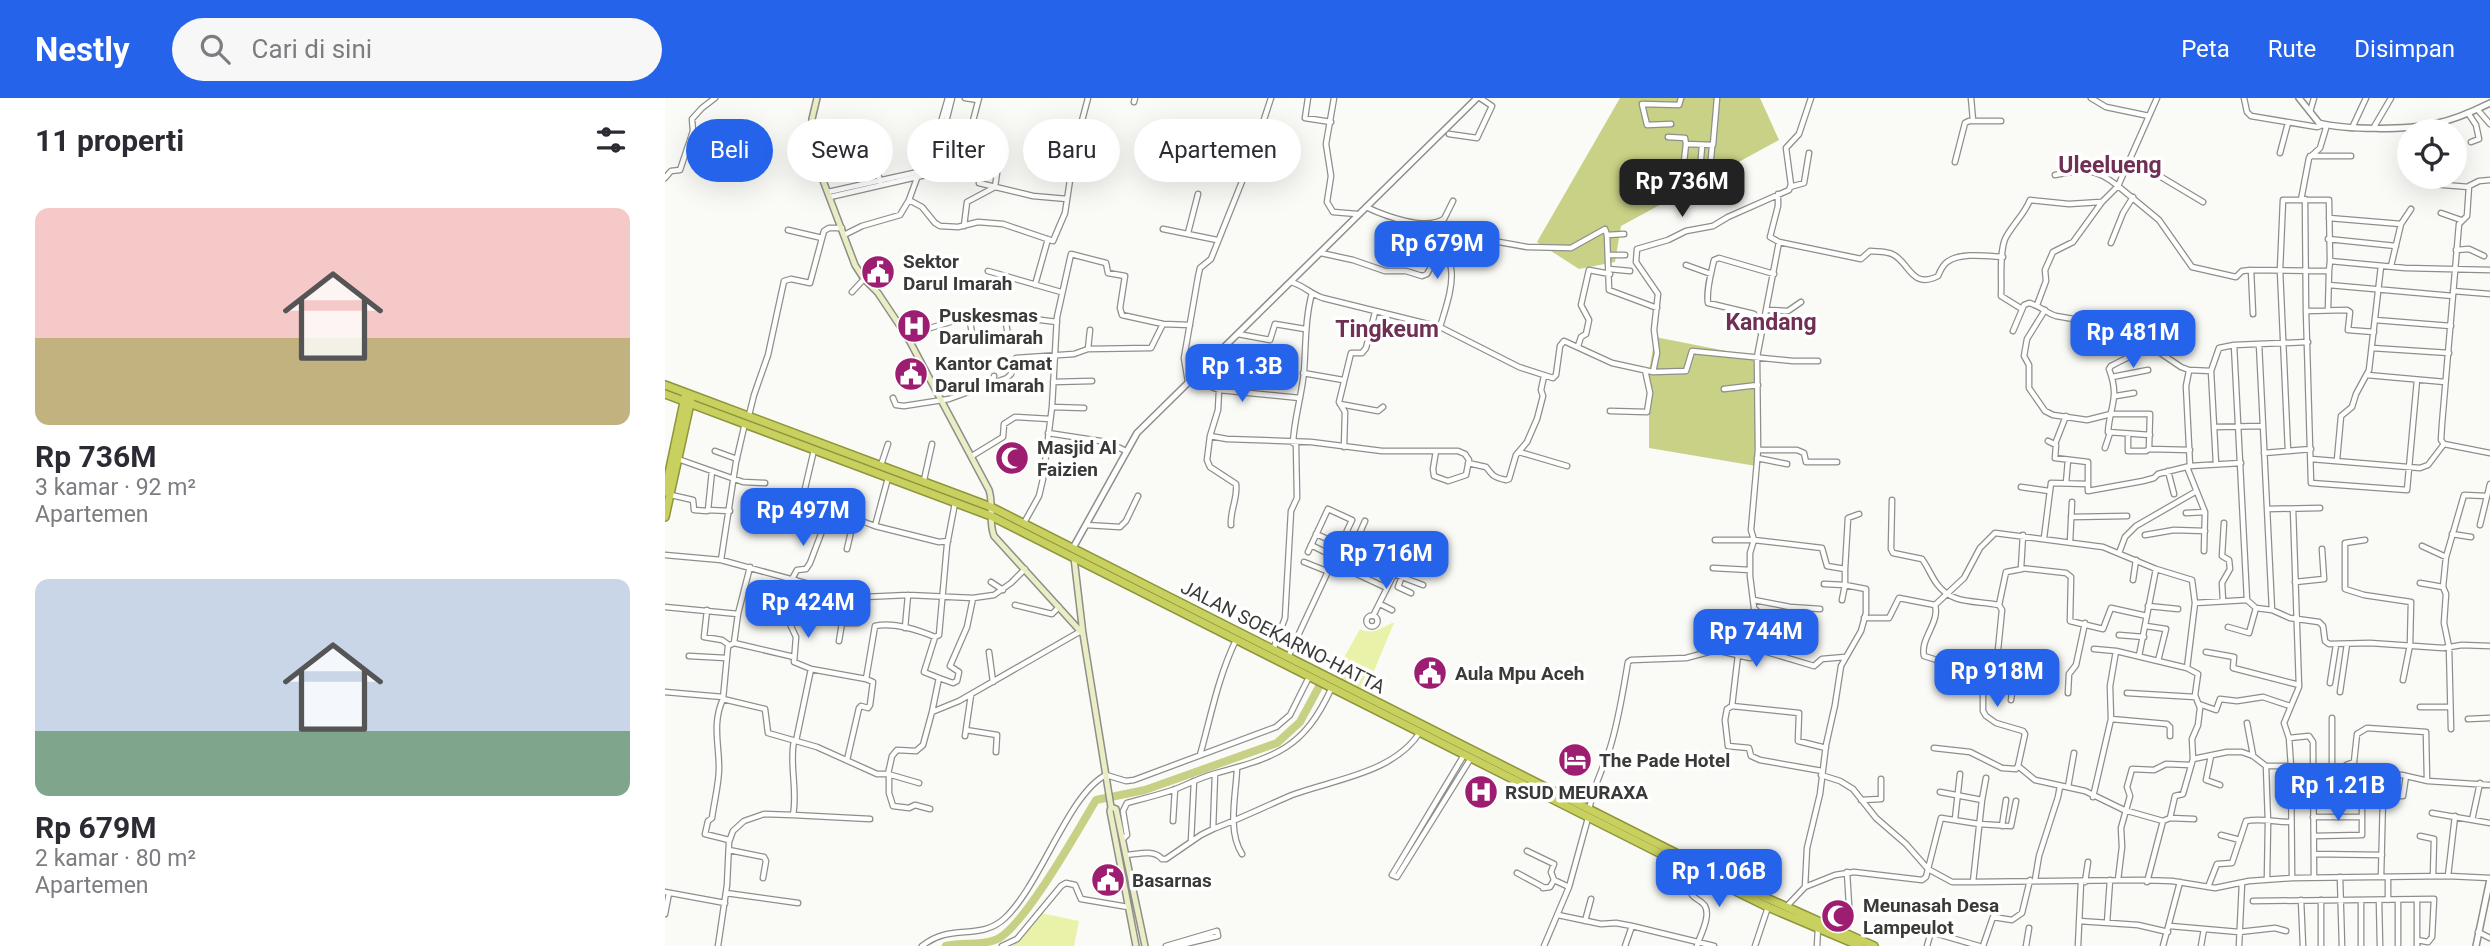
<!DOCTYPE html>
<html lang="id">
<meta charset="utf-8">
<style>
:root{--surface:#fff;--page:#f7f7f7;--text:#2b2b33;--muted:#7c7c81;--accent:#2563eb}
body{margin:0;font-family:Roboto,sans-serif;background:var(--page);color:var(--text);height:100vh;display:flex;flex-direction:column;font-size:26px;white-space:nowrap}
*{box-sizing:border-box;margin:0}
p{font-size:23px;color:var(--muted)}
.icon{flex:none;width:38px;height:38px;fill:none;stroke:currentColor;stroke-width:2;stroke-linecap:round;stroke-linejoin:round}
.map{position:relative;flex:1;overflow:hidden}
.side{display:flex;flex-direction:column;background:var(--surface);width:665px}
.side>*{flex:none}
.hud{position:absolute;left:21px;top:21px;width:665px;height:63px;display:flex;gap:14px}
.tools{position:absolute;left:1732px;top:21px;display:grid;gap:14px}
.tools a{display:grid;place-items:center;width:70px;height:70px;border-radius:50%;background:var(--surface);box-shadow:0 7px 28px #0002;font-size:35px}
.price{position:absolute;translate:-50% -60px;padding:0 16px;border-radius:14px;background:var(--accent);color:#fff;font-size:23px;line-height:46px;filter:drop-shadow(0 2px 4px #0008)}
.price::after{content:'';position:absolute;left:50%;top:42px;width:21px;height:16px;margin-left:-10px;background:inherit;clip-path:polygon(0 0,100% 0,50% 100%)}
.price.on{background:#222;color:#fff}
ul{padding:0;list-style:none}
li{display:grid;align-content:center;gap:14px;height:371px;padding:0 35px}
li span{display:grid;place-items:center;height:217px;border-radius:14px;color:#555}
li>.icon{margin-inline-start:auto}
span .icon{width:126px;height:126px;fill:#fffc;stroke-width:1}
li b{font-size:30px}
h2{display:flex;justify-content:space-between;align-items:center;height:84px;padding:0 35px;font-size:30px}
.pill{padding:0 24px;border-radius:32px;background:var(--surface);box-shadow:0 7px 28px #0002;font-size:24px;line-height:63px}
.pill.on{background:var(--accent);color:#fff}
header{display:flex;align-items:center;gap:42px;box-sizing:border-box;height:98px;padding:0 35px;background:var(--accent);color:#fff}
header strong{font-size:33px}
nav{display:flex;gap:38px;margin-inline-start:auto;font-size:24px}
.search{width:490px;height:63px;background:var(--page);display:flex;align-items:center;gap:18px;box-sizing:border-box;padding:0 24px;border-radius:38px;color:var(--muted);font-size:26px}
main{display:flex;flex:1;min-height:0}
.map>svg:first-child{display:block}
.green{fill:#eaf2aa}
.forest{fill:#c9d186}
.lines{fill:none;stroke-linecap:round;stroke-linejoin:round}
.river{stroke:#c8d085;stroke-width:8}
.minor-casing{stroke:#8e8f8a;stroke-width:7}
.tertiary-casing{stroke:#8e8f8a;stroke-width:8}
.secondary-casing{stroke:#8e8f8a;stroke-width:8}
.trunk-casing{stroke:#8e9439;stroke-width:10}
.minor{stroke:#fff;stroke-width:4.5}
.tertiary{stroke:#fff;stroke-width:5}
.secondary{stroke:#ebeec4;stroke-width:5}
.trunk{stroke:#c8d060;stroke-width:7}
.labels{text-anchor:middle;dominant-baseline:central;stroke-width:7;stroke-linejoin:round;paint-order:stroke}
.poi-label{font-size:19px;font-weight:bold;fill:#3a3a38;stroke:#fff;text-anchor:start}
.street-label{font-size:19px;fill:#3a3a38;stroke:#fff}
.quarter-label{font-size:23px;font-weight:bold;fill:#6f3054;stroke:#fff}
</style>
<header>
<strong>Nestly</strong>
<div class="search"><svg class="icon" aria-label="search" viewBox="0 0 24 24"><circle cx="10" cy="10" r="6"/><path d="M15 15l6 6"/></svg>Cari di sini</div>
<nav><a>Peta</a><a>Rute</a><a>Disimpan</a></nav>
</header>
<main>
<section class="side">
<h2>11 properti<svg class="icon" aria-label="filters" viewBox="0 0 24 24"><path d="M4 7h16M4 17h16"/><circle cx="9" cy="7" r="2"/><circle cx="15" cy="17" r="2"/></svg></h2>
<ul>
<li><span style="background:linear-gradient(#f6c9c9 60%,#c2b280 0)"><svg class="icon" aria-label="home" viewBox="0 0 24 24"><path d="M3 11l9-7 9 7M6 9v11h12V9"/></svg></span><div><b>Rp 736M</b><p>3 kamar · 92 m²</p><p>Apartemen</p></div></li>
<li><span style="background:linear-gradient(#c9d6e8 70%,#7fa58c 0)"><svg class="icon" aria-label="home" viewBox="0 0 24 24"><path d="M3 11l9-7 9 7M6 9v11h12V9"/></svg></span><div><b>Rp 679M</b><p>2 kamar · 80 m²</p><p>Apartemen</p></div></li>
</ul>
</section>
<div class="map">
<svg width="1825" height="848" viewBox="0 0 1825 848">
<rect width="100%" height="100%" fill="#fafbf6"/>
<path class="green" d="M705,437L731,449L711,481L687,469Z
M727,525H729L701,592L668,579L695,531C709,537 714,531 727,525Z
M376,815L414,823L409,848H347Z"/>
<path class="forest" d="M955,0H1095L1114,42L956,128L950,164L914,171L872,144Z
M990,239L1092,259L1091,368L984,350V273Z"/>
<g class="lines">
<path class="river" d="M281,848C297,844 314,848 330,842C357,833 414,730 431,702L480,692L612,645L635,624L656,585"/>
<g class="minor-casing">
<path id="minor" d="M300,0L313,2
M643,0L640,20L666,24
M669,0L661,46L666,78L662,104L668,114L692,116
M1306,0L1308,22
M1426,0L1441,9L1484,18
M1492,0L1453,88L1494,122L1527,169L1571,179L1577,173L1586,172L1664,173L1665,163L1740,170L1825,172
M1579,0L1582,14L1586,18L1652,29L1655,28L1654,25
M469,4L470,0
M1812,11L1825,26
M1645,14L1649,0
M1803,15L1811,27L1814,41L1806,44
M1006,26L982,27L977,6L1014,7L1016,0
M1709,29L1726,0
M1687,30L1701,0
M175,31L188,57
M784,36L812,40L827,8L815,0
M1003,39L1020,40L1021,46
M1615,55L1623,25
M1645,58H1686
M1466,61L1538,104
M177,62L206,54L211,65L215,84
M1290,64L1300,25L1304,23H1336
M1045,72L1047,49
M1018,73L1021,46L1048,47L1052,0
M1035,73L1037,48
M266,76L284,78L291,74L297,64L314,0
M0,80L6,73L15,72L28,33L27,21L37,10L50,0
M314,85L368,98L402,101
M1766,86L1804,89
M1125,89L1139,85L1144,55
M163,94L262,72L283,0
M1113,96V108L1105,139L1114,144L1196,161L1205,153C1212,154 1220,153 1227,156C1244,163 1246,192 1273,178C1275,173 1277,168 1282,164C1295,154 1322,158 1338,159
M165,99L265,76L274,52L287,0
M1640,101L1641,213L1646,385L1742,392L1752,282
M244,102L257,109L270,125L275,128L293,129L313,124L338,126L388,143L400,115L410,49L423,0
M1636,102L1644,60L1655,50L1661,30L1658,27
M701,109C720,118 760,133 779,121L788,103
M1776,115L1796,122
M1664,120L1736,126
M299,128L302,104L330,89L332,75L317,71
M498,131L552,142
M123,132L157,140
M523,135L533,96
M959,136L942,137L944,192L992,210
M179,137L197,128L235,117L244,102L252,80
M1663,141L1731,148
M1114,144L1092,259L1093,352L1086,432L1089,442L1157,450L1162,468L1180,471V487L1201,491V515L1196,533L1176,568L1170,607L1161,647L1155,696L1142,750L1140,789L1122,808
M1446,145L1458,115L1468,99
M1791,152L1804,151L1819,158
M656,155L688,162L720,173H741L757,178L762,176L772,158H796L804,148L823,142L862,149L906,150L940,131L942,137
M944,157H960
M1021,167L1046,176
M1726,168L1736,126L1746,111
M944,171L965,173
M1586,172L1588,216
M323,173L396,194
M626,184C640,188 645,196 658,200L775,229L854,269L888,280L891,277L895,248L899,243L947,265L988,274L1021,273L1027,253L1128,263H1153
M206,187L221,173
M370,187L383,141
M1664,187L1788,198
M1788,193L1825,196
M187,194L199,181
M1372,207L1381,183L1380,172L1388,154L1408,144L1437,104L1453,88C1429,69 1418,71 1390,77
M1357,211L1336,198C1337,181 1334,157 1340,141C1347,127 1359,117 1365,102L1404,106L1436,104
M1103,212L1123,213L1136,204
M1380,212L1362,241L1359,258L1364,267V290L1380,313L1388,317L1422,322L1446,316H1485L1484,351L1525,352
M1663,212L1664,173
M1641,213L1682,212L1685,214L1683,232L1709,234
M1710,222L1786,228
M775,229C780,212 789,188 786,170C782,147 767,158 775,124
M1348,233L1359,207L1364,205C1376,208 1381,215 1391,218L1461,230
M1096,234L1090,229L1089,216L1043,205C1041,192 1046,176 1049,162L1054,160L1109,176
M573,236L605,242L610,226L640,231
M243,240L265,230L299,220L305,224L307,235
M344,244L341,225L344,218L392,224
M1594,246L1607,512
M1569,247L1582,502
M913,248L916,239L921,236L924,222L916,207L924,172L945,176
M1707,250L1784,255
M423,251L425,232
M1524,273L1521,288L1525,368L1576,365
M988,274L992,255L989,232L993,196L971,164L972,151L1003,142L1021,133L1048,128L1063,119L1124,92L1126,87L1121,50L1134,36L1146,0
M638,275L678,282
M1702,277L1780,284
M1447,279L1483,272
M527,281L554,292L635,300
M388,284L427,283
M523,284L519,260L533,179L535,170L546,161L586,61L606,0
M327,286L329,278
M1059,291L1093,287
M554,292L553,312L545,338L542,362L545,369L571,386C573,400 565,412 566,427
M1451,298L1469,295
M228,300L231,307L239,308L284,301L342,280L346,276L351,260L409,256L423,251L486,250L498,226
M675,306L713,313L718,309
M387,309L419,310
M945,313L982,314L985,295L980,272
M84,317L89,297L103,257L119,183L126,181L145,185L159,133L164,130H177
M1549,329L1598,328
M383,335L442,344L461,353
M1463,336V353H1481L1484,351
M1485,337L1443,334C1445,307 1455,300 1444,271L1446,268C1460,261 1471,254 1488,250L1516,269L1524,272L1546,273
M545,338L562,341L646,344L717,353H793L800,356L804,362L801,377L783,383L769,378L768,371L771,353
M1383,343L1391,347L1390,360L1423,364V393L1478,383L1489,380L1493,376L1525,368
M1390,346L1401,318
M1779,346L1776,342L1777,326L1794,126L1802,118L1804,88L1814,83L1825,82
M1779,346L1825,355
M679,349L680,314L674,304L686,255H697L701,250L710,214
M1440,350L1445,335
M149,352L134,416C164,421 180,415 210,428L223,380
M1093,352H1132L1139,355L1141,364H1172
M50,353L72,361
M1623,353L1615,172L1618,102H1664L1665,163
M854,354L902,368
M1599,355L1646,351
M307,358L338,339L339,326L350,319L385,321
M1092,360L1122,366
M13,361L78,384L100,385
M1646,361L1755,370L1763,367L1779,346
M1672,362L1676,318L1687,309L1691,296L1704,272L1716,168
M803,365L821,369C828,378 828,379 841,382L844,381L851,357L862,344L872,321L878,298L876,292L879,278
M1551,366L1546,273L1554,250L1569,247L1643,244
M216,367L223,346
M1522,369L1540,414L1539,453
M47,373L43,412L65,413
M1503,373L1509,396
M259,382L267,346
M1401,385L1403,362
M1356,389L1384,393
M6,397L28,402L29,412L42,413
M1227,402L1226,451L1228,455L1257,461C1263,469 1266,478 1272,486C1287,507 1311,502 1334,507
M1602,411L1655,410
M113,415L134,416
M1521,415L1540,414
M1406,419L1462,418
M359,425L374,398L378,381L387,309L392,219L406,156L441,165L443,175L460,178L455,210L457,217L498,226L525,227
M421,427L455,429L461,423L473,398
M1815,427L1825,386
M210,428L274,444L283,443
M681,435L692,441L700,423
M651,436L676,447
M1787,436L1806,439
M1358,437L1356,470L1401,475L1406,479L1405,523L1438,531L1446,510L1482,518
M1480,437L1509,432L1540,433
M1379,440L1386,385L1422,386
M1700,442L1680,445V491L1699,497L1746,504L1745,547L1738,582
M1405,444L1407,404
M646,447L670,459
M1757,448L1781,459
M182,451L189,421
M1454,455L1460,439L1471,428L1530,394
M0,457L56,462L173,494L199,499L243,497L308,500L329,497L346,485L360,471
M56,462L71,364L80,325
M639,464L664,474
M668,465L722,490
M85,469L73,516L69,545L63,548L58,601L100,611L103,635L152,649L212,676H223L227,658L232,652L251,653L258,647L267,614L294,603L416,533
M1048,470L1085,472
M1180,471L1183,420L1194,416
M1357,471L1341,474L1334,507L1337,512L1332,562L1325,584L1318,596V613L1321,618L1331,625L1358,633L1360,636L1353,668L1370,682L1420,693L1459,712L1498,723L1482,784
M737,478L733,489L746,495
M127,481L132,472L141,471L145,465L162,420
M131,482L125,496L124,511V524L131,539L129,564L146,571
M1468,482L1471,462
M326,484L338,492
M1630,484L1659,481L1657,451
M1755,485L1778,489
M1159,486L1180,487L1177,502
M1089,502L1125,509L1155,511
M1558,503L1557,485L1565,471L1564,462L1557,458L1559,425
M1530,505L1582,502L1591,510L1607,512L1625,520L1654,524L1658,528L1660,543L1664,546L1705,545L1778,550L1797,547L1825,548
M715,506L727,512
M350,507L387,516L394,509
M1270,507L1299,480L1315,450L1330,435L1438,449L1491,471L1527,482L1530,505L1522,570L1533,576L1530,597L1535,610L1533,627L1527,641L1528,661L1518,696L1510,698L1505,720L1498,723
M1483,508L1513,511
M0,509L73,516
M42,512L39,539L57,542L64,547
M701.5 523a5.5 5.5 0 1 1 11 0a5.5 5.5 0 1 1-11 0Z
M708,518L729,476L758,487
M1199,520H1224L1234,500L1270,507C1275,525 1255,540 1259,558L1297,570L1302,580L1348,588
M1481,528L1501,531L1493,563
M1563,529L1584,535L1591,510
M240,530L243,497
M1454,537L1479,539
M174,543L177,525H193L199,499
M69,545L129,559
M1092,551L1149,568L1157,561L1180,559
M1429,551L1451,553
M608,552L620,520L626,413L632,400L631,346L628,345C629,321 637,297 639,273C641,246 640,221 647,195
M324,554L328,584
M1541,554L1569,559L1568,570L1634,587
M1073,557L1067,608L1134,615L1133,643L1161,650
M24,558L61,560
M1474,558L1491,471
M623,559L687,422L663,411L643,454
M1338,566L1351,567L1352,559
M274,580L288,585L292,583L294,574L285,568L302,529L308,500
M1665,585L1671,547
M0,594L58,599
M1675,594L1682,546
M1403,595L1404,576L1411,567L1420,525
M1462,595L1530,599
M58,601C47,625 54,646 54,670C54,686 49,704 47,720L43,723L40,736L64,742
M1346,602L1351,567
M1534,606L1551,612L1555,601L1572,603L1598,599L1625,608
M1067,608L1062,611L1060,622L1063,648L1084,650L1086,658L1095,662L1157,673
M1755,609H1785
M267,614L274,580L259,574L270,539
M1446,621L1502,626L1505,629V638
M1803,621L1825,620
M1582,625L1588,657
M1786,631L1784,549L1779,525L1781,496L1778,489L1781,459L1799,397L1822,398
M301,632L332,637L331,654
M300,638L306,597
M1624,640L1644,638L1648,644L1649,779
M131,643L146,571L201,581
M1269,650L1305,654L1337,670L1351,671L1353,668
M535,657C546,618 553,579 571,542
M799,657L727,777L732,779L806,660
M1546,658L1541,682L1555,687
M1528,661L1562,654H1577L1588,658L1601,668H1626
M182,662L194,610L196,608L203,610L205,607L208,584L201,581L210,528C227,524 253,532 270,539L274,537L282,447L290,405
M1601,668L1603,724L1602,781
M572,671C571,697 562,733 577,756
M223,676L254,685
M224,676V695L228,708L244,710L250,707L265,711
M1648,678L1737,677L1763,683L1825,687
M1667,678V620
M1681,678V667L1689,664L1692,636L1702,630L1761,634L1762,682
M1403,689L1409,655
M1275,694L1317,702L1308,784L1475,782L1507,783L1550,790L1584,783L1627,780L1783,778L1825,780
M1428,699L1446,621L1445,588L1451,553L1522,570
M1626,699L1738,698L1741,678
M1196,702L1216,701V681
M1317,702L1321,680
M924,712C928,689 938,671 945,650C954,621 958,593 963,564L966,562L1021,560L1051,552L1085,560L1092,551L1090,545L1098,522L1097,518L1089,510L1085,478V455L1089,442H1050
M1767,715L1825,725
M128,717L205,721
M1648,719H1697
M1505,720L1529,721
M1290,721L1295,676
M1807,722L1815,685
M508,723L510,691
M1337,728L1341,702
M548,731L550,676
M1556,737L1575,742
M1649,738L1697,737V698
M1755,738L1769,741L1768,778
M458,741L462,737L458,713L462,705C477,701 493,697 508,692C522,687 534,680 548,676C611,659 639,651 667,589
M526,743L529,683
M64,752L99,759L101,763L98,780
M862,753L889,766L886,774L889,782L885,789L878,790
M1649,756L1717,757
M462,757C473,756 489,751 497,761H501L536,737L548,731C575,721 601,708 627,697C670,681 729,675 755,634
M1182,774L1184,807
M852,775L878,789
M1783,778L1790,718
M1675,779L1677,848
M1716,779L1718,699
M1627,780L1626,668L1624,640L1619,625L1634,589L1628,411
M889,782L904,789
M1370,782L1374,758L1393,699L1395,688
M1453,782L1457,749L1456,730L1465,698L1462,689L1467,671L1489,672L1501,666L1525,667
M1308,784H1287L1263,771L1276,720L1314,726L1346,728L1351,703
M1420,784L1423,764
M1140,789L1170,777L1189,774L1257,782L1261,779L1263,771L1241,746L1211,720L1188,691L1175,683L1156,677
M1543,789L1552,766L1567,765L1581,723C1595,720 1611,724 1626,724
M0,794L60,805
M61,795L133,805
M1636,802L1638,848
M1696,802V848
M1714,802L1715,848
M1723,802V779
M1752,802V848
M1588,803L1769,801L1767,839L1763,844L1752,842
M0,816L4,795
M893,817L936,826L951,825L967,828L1049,848
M920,823L926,801
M1414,823L1473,827L1503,834
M1442,825L1445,782
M1505,828L1574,834L1610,830L1621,833
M1813,834L1825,840
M53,848L62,787L64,744L68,733L79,723L99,716L128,717C133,692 124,667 129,643
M257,848C287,824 314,844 340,820C376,786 404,695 441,677L461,683L469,682L611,629L625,617L644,579
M337,848L352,841L396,788L401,785L410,787L416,801L463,809
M501,848L552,833
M512,848L553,838L552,833
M879,848L904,789L923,720
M960,848L967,828
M1032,848C1035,837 1046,819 1040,808C1037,803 1030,801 1027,797L1032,775
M1090,848L1103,809
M1152,848L1153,830
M1262,848L1266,834L1314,848
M1318,848L1328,819L1347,822L1357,815L1365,782
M1361,848L1364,830
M1413,848L1416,784
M1498,848L1515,784
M1536,848L1539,831
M1574,848L1577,785
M1656,848V802
M1733,848V802"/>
</g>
<g class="tertiary-casing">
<path id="tertiary" d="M1634,0L1654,25C1680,32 1742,32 1769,26C1788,22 1807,14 1825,5
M408,450L472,335L812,0
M1811,848L1825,781"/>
</g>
<g class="secondary-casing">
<path id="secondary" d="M152,0L147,21L145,48L190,167L199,181L213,195L243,240L324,392C329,407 323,423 329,438L418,536
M409,460L418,536L446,709L445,713L471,848
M446,709L451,711L480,848"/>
</g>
<g class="trunk-casing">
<path id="trunk" d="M0,287L326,409L1086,793L1209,848
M0,296L326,418L1046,781L1103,809L1195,848
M0,394L20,299
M0,419L26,301"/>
</g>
<use href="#minor" class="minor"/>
<use href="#tertiary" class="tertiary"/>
<use href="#secondary" class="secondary"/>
<use href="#trunk" class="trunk"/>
</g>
<defs>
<g id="civic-disc" transform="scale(1.75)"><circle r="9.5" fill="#9d1d70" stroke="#fff"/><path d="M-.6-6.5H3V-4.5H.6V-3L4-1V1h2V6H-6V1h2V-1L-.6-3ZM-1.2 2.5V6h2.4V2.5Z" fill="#fff"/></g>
<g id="hospital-disc" transform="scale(1.75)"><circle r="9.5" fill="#9d1d70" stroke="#fff"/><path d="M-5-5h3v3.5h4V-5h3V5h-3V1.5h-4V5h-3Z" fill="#fff"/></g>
<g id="mosque-disc" transform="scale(1.75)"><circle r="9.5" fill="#9d1d70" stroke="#fff"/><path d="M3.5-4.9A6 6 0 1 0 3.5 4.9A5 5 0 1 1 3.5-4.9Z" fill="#fff"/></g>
<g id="hotel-disc" transform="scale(1.75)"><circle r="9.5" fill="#9d1d70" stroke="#fff"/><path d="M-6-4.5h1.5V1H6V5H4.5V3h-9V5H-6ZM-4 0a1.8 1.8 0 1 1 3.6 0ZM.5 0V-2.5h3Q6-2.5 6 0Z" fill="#fff"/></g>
</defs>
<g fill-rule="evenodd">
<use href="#civic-disc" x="213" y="174"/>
<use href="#hospital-disc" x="249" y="228"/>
<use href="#civic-disc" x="246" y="276"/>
<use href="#mosque-disc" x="347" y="360"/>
<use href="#civic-disc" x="765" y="575"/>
<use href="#hotel-disc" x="910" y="662"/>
<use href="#hospital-disc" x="816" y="694"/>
<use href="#civic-disc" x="443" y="782"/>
<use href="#mosque-disc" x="1173" y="818"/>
</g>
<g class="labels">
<g class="poi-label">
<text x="238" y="163">Sektor<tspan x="238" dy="22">Darul Imarah</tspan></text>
<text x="274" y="217">Puskesmas<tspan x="274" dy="22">Darulimarah</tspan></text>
<text x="270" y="265">Kantor Camat<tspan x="270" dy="22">Darul Imarah</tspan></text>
<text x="372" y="349">Masjid Al<tspan x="372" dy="22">Faizien</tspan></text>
<text x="790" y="575">Aula Mpu Aceh</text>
<text x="934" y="662">The Pade Hotel</text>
<text x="840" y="694">RSUD MEURAXA</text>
<text x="467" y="782">Basarnas</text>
<text x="1198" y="807">Meunasah Desa<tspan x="1198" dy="22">Lampeulot</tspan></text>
</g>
<g class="street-label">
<text transform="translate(618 539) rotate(27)">JALAN SOEKARNO-HATTA</text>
</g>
<g class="quarter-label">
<text x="1445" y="67">Uleelueng</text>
<text x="1106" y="224">Kandang</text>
<text x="722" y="231">Tingkeum</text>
</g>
</g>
</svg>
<div class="tools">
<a><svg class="icon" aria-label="locate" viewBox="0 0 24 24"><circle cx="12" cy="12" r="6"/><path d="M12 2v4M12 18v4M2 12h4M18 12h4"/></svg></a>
</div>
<b class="price on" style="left:1017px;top:121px">Rp 736M</b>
<b class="price" style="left:772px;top:183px">Rp 679M</b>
<b class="price" style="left:1468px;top:272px">Rp 481M</b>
<b class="price" style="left:577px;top:306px">Rp 1.3B</b>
<b class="price" style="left:138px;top:450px">Rp 497M</b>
<b class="price" style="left:721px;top:493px">Rp 716M</b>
<b class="price" style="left:143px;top:542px">Rp 424M</b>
<b class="price" style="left:1091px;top:571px">Rp 744M</b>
<b class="price" style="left:1332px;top:611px">Rp 918M</b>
<b class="price" style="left:1673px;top:725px">Rp 1.21B</b>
<b class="price" style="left:1054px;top:811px">Rp 1.06B</b>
<div class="hud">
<a class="pill on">Beli</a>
<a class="pill">Sewa</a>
<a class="pill">Filter</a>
<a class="pill">Baru</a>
<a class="pill">Apartemen</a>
</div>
</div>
</main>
